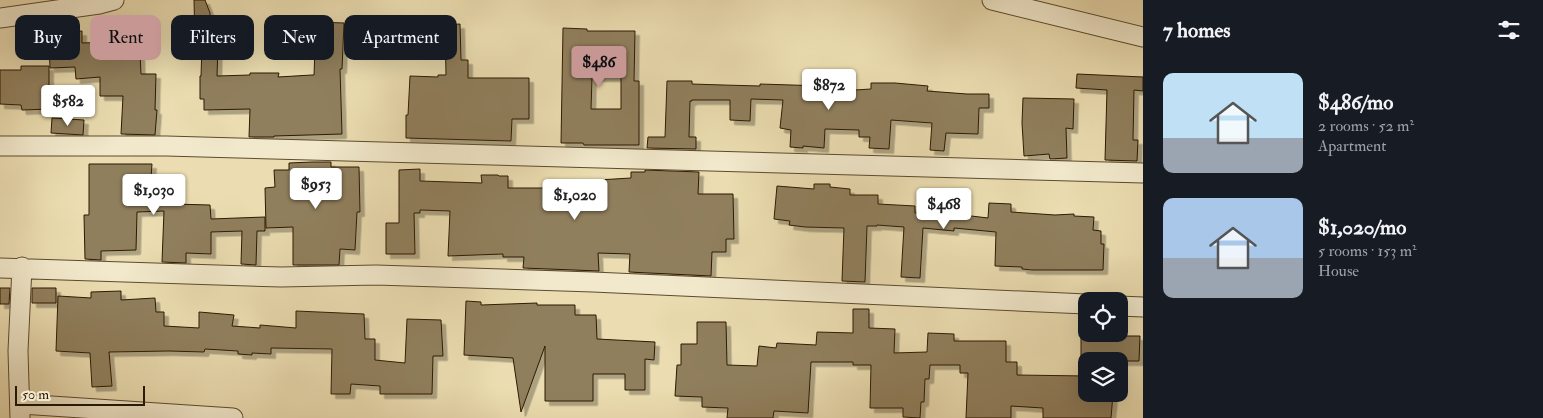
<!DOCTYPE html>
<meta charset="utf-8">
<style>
:root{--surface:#171b24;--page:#242831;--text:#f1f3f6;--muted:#9ea1a6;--accent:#c59692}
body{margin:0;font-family:"IM FELL Double Pica",serif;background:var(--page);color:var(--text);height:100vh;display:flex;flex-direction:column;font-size:19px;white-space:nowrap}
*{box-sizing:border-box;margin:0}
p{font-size:16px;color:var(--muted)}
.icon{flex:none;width:28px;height:28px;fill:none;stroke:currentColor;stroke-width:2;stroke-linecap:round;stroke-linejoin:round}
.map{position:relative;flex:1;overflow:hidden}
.sheet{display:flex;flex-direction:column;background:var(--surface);width:400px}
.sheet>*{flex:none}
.banner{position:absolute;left:15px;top:15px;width:475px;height:45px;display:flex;gap:10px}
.fabs{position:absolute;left:1078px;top:292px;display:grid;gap:10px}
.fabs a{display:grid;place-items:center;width:50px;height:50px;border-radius:10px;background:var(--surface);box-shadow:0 5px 20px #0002;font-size:25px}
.scale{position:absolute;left:15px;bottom:12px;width:130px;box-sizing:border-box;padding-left:5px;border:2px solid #2d1a02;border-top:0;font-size:14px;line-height:18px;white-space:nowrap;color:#2d1a02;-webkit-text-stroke:4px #f2e9cc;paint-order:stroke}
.price{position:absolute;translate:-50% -42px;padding:0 11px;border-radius:5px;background:#fff;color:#222;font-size:16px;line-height:32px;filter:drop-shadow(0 1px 2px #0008)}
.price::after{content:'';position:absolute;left:50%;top:30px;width:15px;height:11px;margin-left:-8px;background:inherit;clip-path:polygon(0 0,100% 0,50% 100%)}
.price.on{background:var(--accent);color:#111}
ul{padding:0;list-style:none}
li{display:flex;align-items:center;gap:15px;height:125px;padding:0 20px}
li span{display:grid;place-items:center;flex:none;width:140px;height:100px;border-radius:10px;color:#555}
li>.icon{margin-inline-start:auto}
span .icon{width:60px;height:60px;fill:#fffc;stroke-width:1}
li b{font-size:21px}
h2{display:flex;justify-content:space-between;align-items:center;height:60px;padding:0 20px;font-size:21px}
.pill{padding:0 18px;border-radius:10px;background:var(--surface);box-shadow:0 5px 20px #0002;font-size:18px;line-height:45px}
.pill.on{background:var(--accent);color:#111}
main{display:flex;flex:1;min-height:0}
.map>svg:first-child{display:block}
.building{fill:#907f5d;stroke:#2d1a02;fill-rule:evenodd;filter:url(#shadow)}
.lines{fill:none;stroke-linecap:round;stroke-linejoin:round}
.minor-casing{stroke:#5c4b2e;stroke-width:21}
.minor{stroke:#f2e9cc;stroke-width:19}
</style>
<main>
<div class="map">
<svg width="1143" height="418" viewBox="0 0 1143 418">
<defs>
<filter id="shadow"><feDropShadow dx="4.5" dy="4.5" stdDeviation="0" flood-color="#0004"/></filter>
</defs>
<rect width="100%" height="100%" fill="#ebddb1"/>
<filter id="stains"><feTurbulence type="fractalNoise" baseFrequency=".004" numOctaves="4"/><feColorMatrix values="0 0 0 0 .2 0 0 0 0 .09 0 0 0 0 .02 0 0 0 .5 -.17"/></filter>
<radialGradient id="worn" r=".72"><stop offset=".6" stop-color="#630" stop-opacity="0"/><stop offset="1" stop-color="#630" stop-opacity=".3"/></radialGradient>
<path class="building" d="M194,0H205L210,13V42H195Z
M67,20V32L82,31V43L112,42V49H117V55L140,54L141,74H156L155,110H157L155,135L121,134L123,96H100V77L76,79L75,67L50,68L48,23Z
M316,22L344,23L342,69H340L342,134L274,136V137H249L250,109L204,110V99H200V76H201L202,44L218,45L217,76L250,75V73H279L278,77L312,75H314Z
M460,24L461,60H468V78H529V119H512L511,141L406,138V115H408L410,76L438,77V75H446L445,25Z
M563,28L587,29V31H635L634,81H639V145H584L583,143H561ZM592,77H621V109H591Z
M21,66H49V109L22,110L21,105L0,104V70H21Z
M1077,74L1143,77V91L1134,90L1133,140H1138L1137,161L1105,160L1107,90L1076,88Z
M667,81H692V84L723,85L760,86V84L823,86V82H839V91L871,89V83H895L928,86L927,91L967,94H989V108H979L978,134L946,133L944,151L930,150L932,123L891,120L889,149L869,148L870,137H859V130L825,129L824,148L803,146V148L790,147L791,130L780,128L783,100L751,99L750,121L730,120V100H692V101H690L689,137H696V149L647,148L648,137H665Z
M1023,98L1074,99L1073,129L1066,128L1067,158L1050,159L1049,154L1024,156L1022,123Z
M52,118L84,120L83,135L51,133Z
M312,162H331V167H359L360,212H357L355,250L340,249L339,265H293V227L266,228L265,188L275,187L274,170H289V163Z
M89,164H152L151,178H172V204L210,205L211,219L265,217V231H257L256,265L241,264L242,231L211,232V254L186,253V263L162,262L164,211L137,212L136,250L101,251V260L85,259L84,215H89Z
M420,169V181L482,183L481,175H498L499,176H508V188H544V191L581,186V181L631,178V172H645V170L699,172L698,194H733L734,239H726V252H712L711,276L629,272L630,254L598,253L599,271L523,268L524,257H503V254L448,256L450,211L420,210V213H414L415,254H386V223H399V170Z
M814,184H830V187L850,189V195H878V204L915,206V213L941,215L943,194L957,195L955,214L988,218L989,203L1011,204V212L1055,215L1074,214V216L1094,217L1093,230L1101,231V244H1104L1103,270H1032L1022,269V267L995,266L996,232L954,228V231L923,228L920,278L901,277L904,227L877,225V226H867L865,282L842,281L844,228L805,227L789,225L790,221L774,219L777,186L814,189Z
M0,288H10L9,304H0Z
M32,288H56V303H32Z
M121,291V300L155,298L156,312H164V326L199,328V312L234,315L232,326L260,328V325L296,328V311L364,314L365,339H375V360L405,363L407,319L441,320L443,356H433L432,394H380V386L351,384L350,394H331L332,349L271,348V354L252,353V355L238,354V351L205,349L204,352L169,351L109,352L112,386L92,387L90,353L56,351L58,296L91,298V292Z
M466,301L481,302V305L537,303V305H575V315H596L597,339L655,342L654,360L645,359V390H625V374H593V401H545V346L521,412L513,358L464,355Z
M853,309H869V328L895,329L894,353L927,352L928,333L954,334V341H1006V362H1017V375L1086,376V394H1113L1111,418H1043V408L1011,406V418H966L968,373H960V365H930L929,379H925L924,402H921L920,418L903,417V408H870L871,365H853V362H811L808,413L774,411L773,418H727L728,408L702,407V397L675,396L677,365H681V344H697V322H726L727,365L757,366L759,346L776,348L777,343L816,345L817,332L853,333Z
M1081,336H1140L1139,361H1081Z"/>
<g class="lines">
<g class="minor-casing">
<path id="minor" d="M992,0L1143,37
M0,18L99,4L114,0
M0,146H166L1143,173
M0,268L281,277L376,275L593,282L1086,304
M1119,306L1143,307
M21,404L233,418
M20,418L18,351L22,267"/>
</g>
<use href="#minor" class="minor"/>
</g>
<rect width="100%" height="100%" filter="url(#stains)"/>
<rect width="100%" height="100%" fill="url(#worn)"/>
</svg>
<div class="fabs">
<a><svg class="icon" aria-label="locate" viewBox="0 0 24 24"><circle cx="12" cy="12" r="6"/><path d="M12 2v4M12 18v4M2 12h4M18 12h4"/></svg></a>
<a><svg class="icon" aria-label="layers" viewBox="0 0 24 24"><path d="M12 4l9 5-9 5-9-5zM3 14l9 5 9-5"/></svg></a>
</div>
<div class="scale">50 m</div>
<b class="price on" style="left:599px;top:88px">$486</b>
<b class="price" style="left:829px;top:111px">$872</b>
<b class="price" style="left:68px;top:127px">$582</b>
<b class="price" style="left:316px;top:210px">$953</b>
<b class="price" style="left:154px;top:216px">$1,030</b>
<b class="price" style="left:575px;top:221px">$1,020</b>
<b class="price" style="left:944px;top:230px">$468</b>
<div class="banner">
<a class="pill">Buy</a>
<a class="pill on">Rent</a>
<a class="pill">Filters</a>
<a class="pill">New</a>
<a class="pill">Apartment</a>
</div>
</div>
<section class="sheet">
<h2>7 homes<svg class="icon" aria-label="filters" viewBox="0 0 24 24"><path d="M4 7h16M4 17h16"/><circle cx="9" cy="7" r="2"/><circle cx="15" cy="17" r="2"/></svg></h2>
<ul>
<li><span style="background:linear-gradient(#bfe0f5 65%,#9aa5b1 0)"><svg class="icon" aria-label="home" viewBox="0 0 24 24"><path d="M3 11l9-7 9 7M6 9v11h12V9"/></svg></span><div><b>$486/mo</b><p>2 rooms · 52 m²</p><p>Apartment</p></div></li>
<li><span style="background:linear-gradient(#a9c7e8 60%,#9aa5b1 0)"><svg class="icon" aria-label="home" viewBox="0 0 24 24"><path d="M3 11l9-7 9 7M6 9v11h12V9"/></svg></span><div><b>$1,020/mo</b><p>5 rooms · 153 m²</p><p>House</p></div></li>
</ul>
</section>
</main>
